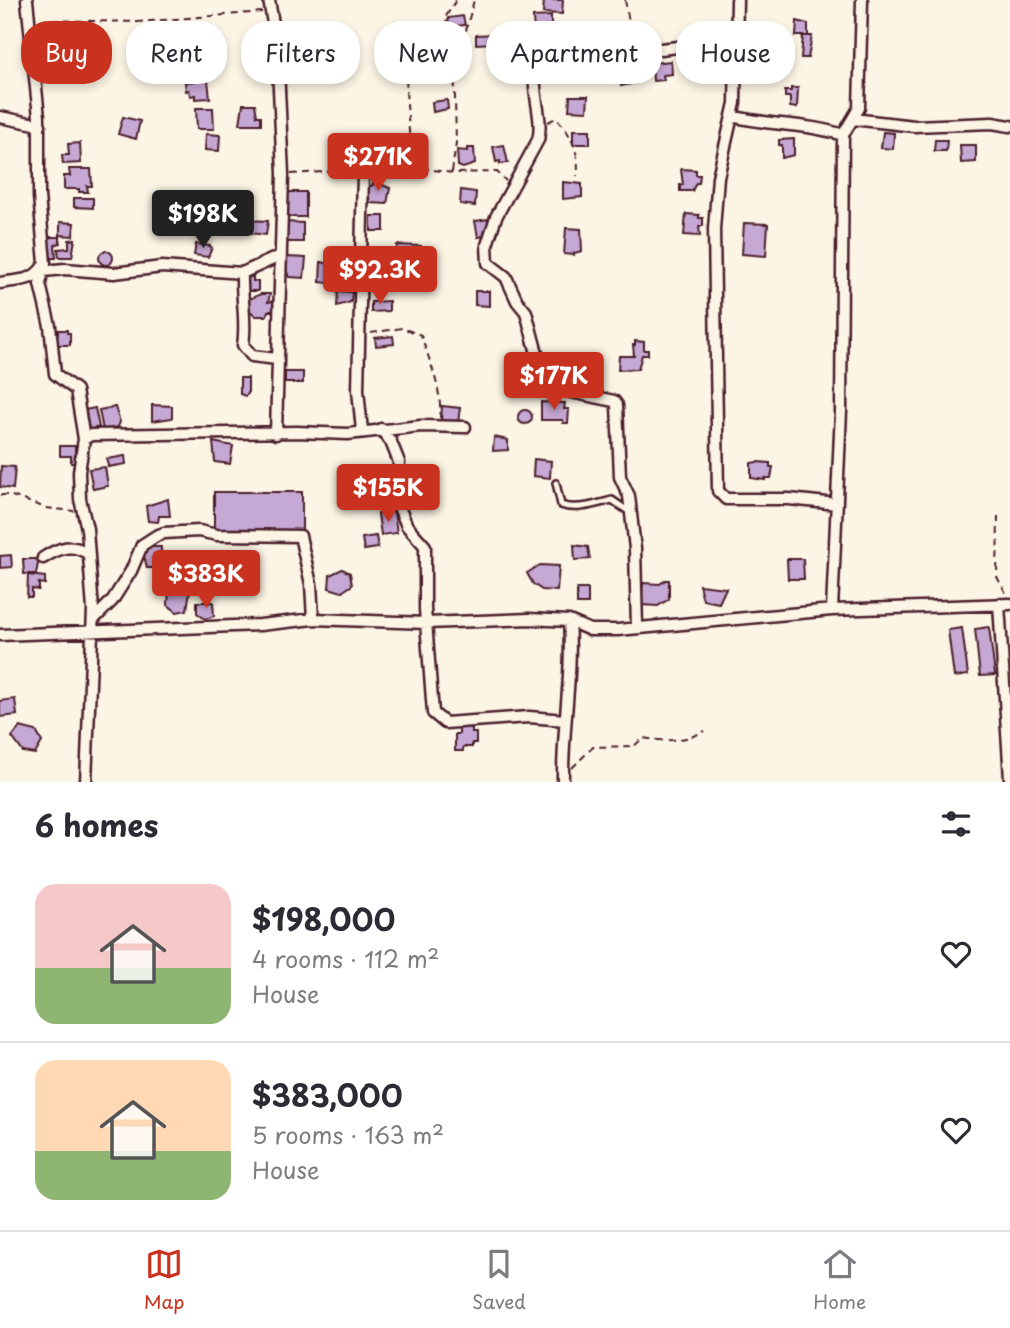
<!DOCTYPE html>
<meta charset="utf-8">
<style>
:root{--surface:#fff;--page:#f2f2f3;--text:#2b2b33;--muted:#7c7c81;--line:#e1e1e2;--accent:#c8321e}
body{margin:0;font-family:"Playpen Sans",sans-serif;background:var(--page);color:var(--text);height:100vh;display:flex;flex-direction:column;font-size:26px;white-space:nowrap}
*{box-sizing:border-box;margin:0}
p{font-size:23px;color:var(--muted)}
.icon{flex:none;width:38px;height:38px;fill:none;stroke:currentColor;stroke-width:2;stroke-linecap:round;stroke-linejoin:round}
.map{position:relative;height:782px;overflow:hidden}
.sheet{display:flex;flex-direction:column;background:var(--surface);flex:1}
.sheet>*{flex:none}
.banner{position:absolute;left:21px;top:21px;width:970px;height:63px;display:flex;gap:14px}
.price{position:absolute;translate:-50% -60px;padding:0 16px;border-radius:7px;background:var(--accent);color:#fff;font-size:23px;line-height:46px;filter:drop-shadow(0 2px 4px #0008)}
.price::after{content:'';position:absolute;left:50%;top:42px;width:21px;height:16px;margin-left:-10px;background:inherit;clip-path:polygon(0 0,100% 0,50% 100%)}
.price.active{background:#222;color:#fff}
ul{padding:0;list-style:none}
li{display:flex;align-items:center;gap:21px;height:175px;padding:0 35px}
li+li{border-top:2px solid var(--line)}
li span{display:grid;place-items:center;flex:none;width:196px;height:140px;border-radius:21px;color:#555}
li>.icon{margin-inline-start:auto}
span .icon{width:84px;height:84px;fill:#fffc;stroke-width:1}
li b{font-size:30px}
h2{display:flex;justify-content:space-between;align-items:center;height:84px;padding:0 35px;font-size:30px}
.chip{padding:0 24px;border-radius:28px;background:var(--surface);box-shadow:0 4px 10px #0003;font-size:24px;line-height:63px}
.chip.active{background:var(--accent);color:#fff}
.tabs{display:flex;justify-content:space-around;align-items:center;height:98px;border-top:2px solid var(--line);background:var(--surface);font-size:19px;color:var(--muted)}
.tabs a{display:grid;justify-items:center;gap:4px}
.tabs .active{color:var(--accent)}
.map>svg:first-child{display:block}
.building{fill:#c6a8d4;stroke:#4a1f2b;stroke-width:2}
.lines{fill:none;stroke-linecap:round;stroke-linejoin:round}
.service-casing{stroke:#4a1f2b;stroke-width:10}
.minor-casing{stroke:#4a1f2b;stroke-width:15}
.path{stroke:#4a1f2b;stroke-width:2;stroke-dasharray:7 5;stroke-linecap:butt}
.service{stroke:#fcf5e5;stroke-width:5}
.minor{stroke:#fcf5e5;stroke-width:10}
</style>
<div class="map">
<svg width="1010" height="782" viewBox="0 0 1010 782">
<rect width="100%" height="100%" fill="#fcf5e5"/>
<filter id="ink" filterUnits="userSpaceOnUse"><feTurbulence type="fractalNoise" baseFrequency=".0143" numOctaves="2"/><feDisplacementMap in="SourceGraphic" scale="14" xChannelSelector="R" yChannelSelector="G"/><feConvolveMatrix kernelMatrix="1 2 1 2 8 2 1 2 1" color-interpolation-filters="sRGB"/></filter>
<g filter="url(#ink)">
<path class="building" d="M544,0H563L562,14L543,13Z
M463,16L465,25L449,27L448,18Z
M551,16V31L534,32L533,17Z
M797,21L808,24V36H796Z
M517,30L522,46L504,51L499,35Z
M495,34L496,43L476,44V35Z
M412,35H426L425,50L411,49Z
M65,36H84V54H68V49H62Z
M803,36H812L808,58H801Z
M671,61L672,74L663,75L664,80L653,81L652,63Z
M635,66L636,83L621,86L622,67Z
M208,80L210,98L195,99V95L190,96L189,90L186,91L185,82Z
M791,88H798L797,108L790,107V97H785V91H791Z
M570,96H588L587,111L569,110Z
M447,100L448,109L433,112L432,102Z
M243,104H255L257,116H261V124H240Z
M196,108H213L214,129H197Z
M123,117L140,121L136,139L118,134Z
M573,130H590V144H573Z
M883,132L894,133L893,149L881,148Z
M206,134L220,135L219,151L205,150Z
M794,139V155L782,158V145H779V140Z
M935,140H947L946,151H934Z
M80,143L81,163L63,164L62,155H69L68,144Z
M504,145L508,163L500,164V161L496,162L493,147Z
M960,145H976V162L961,163Z
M467,148H474L475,164L463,168L458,166L457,150L467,151Z
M69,169H91L92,186H87L88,192H79V189H64V176H70Z
M681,169L696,170V175H700L699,183H696L692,191H680V185H683Z
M373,181H382V185L390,188L387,204L370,203L367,187L373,185Z
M563,182L582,184V197L563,199Z
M461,190L476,192L475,206L460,204Z
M287,192H306V217H287Z
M193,197L203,198L201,228H198L197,234H191V228Z
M74,198H93V208L74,207Z
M686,214L699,215V218H703V226H699L700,236L684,235Z
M371,216H384V231H371Z
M489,219L491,235L478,237L475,221Z
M245,220L268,221L266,235L243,232Z
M60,222L74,223L73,236L60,235Z
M285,222L303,223V242H285Z
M744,223L768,224L766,256L742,254Z
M566,228L581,229L582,251L574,253V255L564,254Z
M49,237H60V243L55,245L56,258H49Z
M75,239L72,257H59L58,249L69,248V240Z
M196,244L210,246L212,248L208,257L194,255Z
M397,245L421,246L420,265L396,264Z
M99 258a7 7 0 1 1 14 0a7 7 0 1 1-14 0Z
M287,257L306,258L304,278L289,277L286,270Z
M321,262L330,264V283L320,282Z
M381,274L383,288L371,290L369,276Z
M247,277H253V281H258V291H246Z
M341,279H357L356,289L341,288Z
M338,291L352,292L351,302L337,306Z
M475,291H489V306L475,305Z
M261,294H270L268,302L274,301V311H268L266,316H256L249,310V299Z
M389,301V311L371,312V302Z
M58,330H67V333H70V345H54V334H58Z
M393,336L394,344L376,346L375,338Z
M635,341L644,342V350H648V355H642L638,369L618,370L619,356H634L633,345H635Z
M285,372H303V383H285Z
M240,378H248V394L245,396L240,394Z
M541,402L565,403L564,409H569L568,423H563V420H541Z
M152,405L172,406V418L152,421Z
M442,406L460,408L458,423L441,421Z
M115,407L120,422L118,427L103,430L99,410Z
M95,408L99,427L89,430L85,410Z
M518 417a7 7 0 1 1 14 0a7 7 0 1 1-14 0Z
M494,437L508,440V450L493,451Z
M213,442L233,446L230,464L215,462Z
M60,446H75V463H71V456H60Z
M125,456L126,464L108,467L107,459Z
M534,459L551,461L550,478L533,476Z
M757,462L770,463V467H773L771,478H765V480L751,478V463Z
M1,466L15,467L13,489L0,487Z
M105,467L108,486L93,489L89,469Z
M214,492H302V531H214Z
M168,499L170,516H159L158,522L148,521L146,506Z
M394,512L397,533L381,535L378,514Z
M376,536L378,548L364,550L362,538Z
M574,545L588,547L590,559L575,560Z
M142,547H161V568H147Z
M11,555L12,567L0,568V556Z
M23,559H39L36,574H24Z
M787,559H803L804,579H788Z
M540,565L559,566L557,591L542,590L533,584L527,573Z
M342,569L350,573L352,585L342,592L329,588L330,575Z
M28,575L45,577V584L39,583V590L32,589V597H27Z
M665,580H669V599L658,606L641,605L643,583L660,584Z
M699,585L726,588L719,603L703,600Z
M169,589L190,590L187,610L177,612L168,605Z
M577,589H588V604H577Z
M197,602H213L214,616L205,619L197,613Z
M989,627L995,675L980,676L975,629Z
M962,628L968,675L954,677L948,630Z
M15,699L17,715L0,717V701Z
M20,727L36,731L42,742L35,754L23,752L12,737Z
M459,728H472V733H476V743H472V747H463V751H455V734H459Z"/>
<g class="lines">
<g class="service-casing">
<path id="service" d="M556,483L561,505C576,511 596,504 612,500L631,513"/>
</g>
<g class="minor-casing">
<path id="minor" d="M269,0L277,47L283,174L276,434
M737,0L735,103L718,177L714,229L718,491L726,499H789L837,504
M732,116C769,126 807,123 843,135L841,411L832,610
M0,117L40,125
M853,119L914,126L992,123L1010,126
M843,135L859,108L862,0
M43,270L40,284L50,326L55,374L76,390L84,439
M43,271L65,269L114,273L162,267L242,273L280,256
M242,273C241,298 247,321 243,345L252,356L277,359
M0,283C20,279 34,283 45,263L39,196V117L27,0
M381,429L391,442L399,462L396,500L407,526L425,546V609L433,713L445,723L529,717L565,720
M362,431L358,390L363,173L369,169L412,168
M43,558C60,547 72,543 89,554
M999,604L1010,779
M93,620L112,601L131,571L142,545L156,536L164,533L199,531L217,535L300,536L311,584L313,619
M637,628L635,549L629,496L620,477L617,405L614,401L556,389L544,380L526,312L517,301L506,277L488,263L487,245L496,217L538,140C545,114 526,84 540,57L635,52L686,46L734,53
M0,635L260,625L313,619L427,623L529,619L569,621L590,630H618L832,610L1010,604
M86,782L93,610L87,529L80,499L79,472L84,439L91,435L297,432L348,434L421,426L465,427
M563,782C562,728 573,675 569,621"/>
</g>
<path class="path" d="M625,0L633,44
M40,20L138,22L262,12
M454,51L445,18L456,0
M548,122L556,118C571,132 581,156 577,176
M411,158L406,91L407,67L435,60L453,61
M422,168L452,173L497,172L506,181
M452,172L456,143L454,51L466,30L474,0
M291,174L355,170
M371,333L402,328L421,335C430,363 442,388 440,418
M0,495H9L46,508L74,511
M998,516L997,577L1006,593
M572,768L593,747L634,746L643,738C665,742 685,741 705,731"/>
<use href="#service" class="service"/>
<use href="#minor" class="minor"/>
</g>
</g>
</svg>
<b class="price" style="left:378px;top:193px">$271K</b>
<b class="price active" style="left:203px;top:250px">$198K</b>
<b class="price" style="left:380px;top:306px">$92.3K</b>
<b class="price" style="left:554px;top:412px">$177K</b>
<b class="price" style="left:388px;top:524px">$155K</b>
<b class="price" style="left:206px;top:610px">$383K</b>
<div class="banner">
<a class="chip active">Buy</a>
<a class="chip">Rent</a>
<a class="chip">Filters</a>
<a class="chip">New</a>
<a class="chip">Apartment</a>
<a class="chip">House</a>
</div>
</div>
<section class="sheet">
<h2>6 homes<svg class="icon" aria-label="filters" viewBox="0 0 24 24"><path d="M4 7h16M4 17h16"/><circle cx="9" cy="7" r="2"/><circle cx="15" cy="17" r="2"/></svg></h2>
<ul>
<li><span style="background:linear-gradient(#f6c9c9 60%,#8fb573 0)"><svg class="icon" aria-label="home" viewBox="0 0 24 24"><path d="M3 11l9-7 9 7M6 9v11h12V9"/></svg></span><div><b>$198,000</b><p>4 rooms · 112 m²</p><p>House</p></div><svg class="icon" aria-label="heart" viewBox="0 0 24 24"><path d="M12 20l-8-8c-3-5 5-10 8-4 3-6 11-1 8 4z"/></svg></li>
<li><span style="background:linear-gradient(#ffd9b3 65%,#8fb573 0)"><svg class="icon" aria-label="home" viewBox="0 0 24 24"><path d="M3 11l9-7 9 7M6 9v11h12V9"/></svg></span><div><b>$383,000</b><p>5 rooms · 163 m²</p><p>House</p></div><svg class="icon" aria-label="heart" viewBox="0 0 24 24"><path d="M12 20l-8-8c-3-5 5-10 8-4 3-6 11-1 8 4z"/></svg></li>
</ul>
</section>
<nav class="tabs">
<a class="active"><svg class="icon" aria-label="map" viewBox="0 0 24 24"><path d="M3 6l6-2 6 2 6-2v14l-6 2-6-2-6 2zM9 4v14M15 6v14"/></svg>Map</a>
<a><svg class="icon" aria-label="saved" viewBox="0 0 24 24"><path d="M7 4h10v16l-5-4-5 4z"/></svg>Saved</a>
<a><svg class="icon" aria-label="home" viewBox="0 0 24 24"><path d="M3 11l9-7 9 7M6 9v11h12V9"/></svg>Home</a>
</nav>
